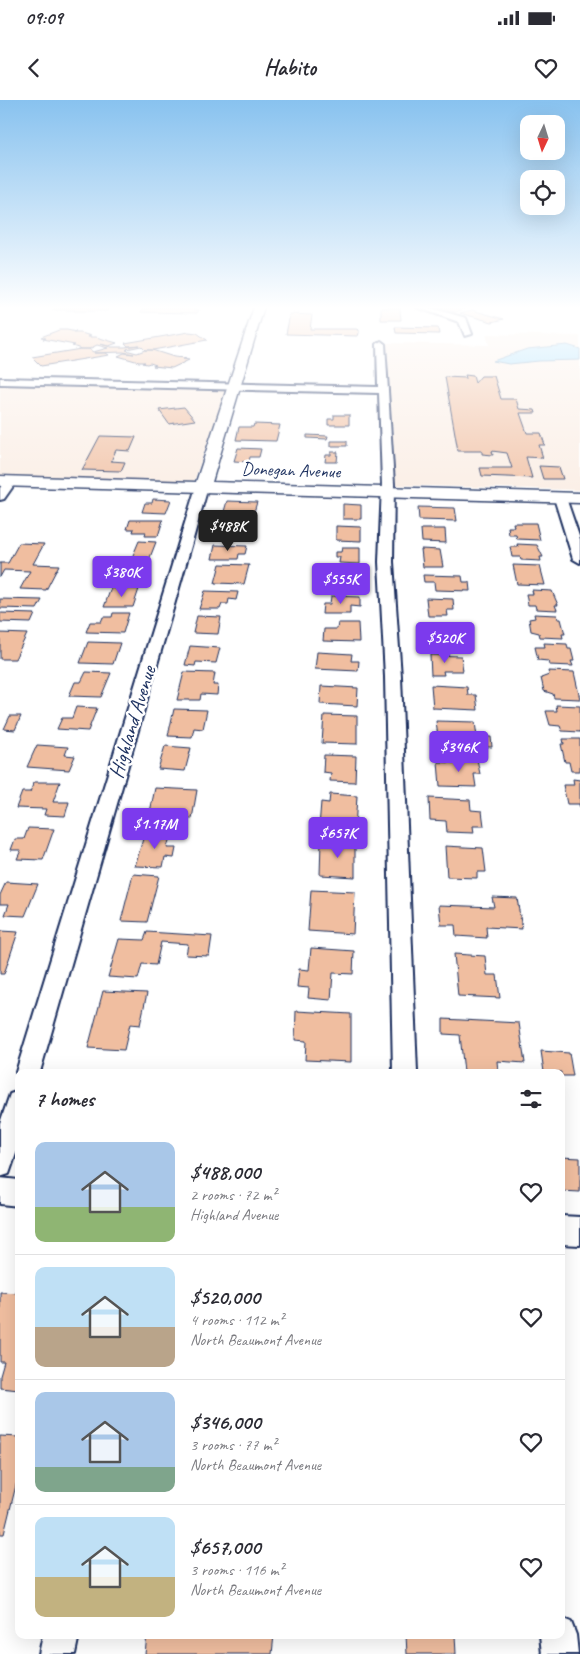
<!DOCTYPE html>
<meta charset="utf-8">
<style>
:root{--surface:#fff;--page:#f7f7f7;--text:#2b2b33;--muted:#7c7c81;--line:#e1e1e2;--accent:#7c3aed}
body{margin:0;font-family:Caveat,sans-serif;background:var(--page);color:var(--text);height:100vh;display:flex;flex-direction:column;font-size:19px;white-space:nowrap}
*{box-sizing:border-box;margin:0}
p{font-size:16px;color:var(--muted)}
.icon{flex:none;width:28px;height:28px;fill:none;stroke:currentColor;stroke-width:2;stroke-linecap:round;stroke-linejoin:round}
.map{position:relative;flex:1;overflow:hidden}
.panel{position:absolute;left:15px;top:969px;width:550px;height:570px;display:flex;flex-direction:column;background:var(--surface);border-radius:10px;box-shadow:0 5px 20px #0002}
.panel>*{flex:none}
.needle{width:32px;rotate:184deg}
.controls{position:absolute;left:520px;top:15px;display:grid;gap:10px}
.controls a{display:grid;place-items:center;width:45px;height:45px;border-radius:10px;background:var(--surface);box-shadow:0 5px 20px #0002;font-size:25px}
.price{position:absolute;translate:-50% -42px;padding:0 11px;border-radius:5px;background:var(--accent);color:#fff;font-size:16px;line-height:32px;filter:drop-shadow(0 1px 2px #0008)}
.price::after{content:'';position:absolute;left:50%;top:30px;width:15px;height:11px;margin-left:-8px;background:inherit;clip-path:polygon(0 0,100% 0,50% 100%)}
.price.selected{background:#222;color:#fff}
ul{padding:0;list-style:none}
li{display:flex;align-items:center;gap:15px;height:125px;padding:0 20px}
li+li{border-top:1px solid var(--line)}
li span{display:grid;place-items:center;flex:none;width:140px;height:100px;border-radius:10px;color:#555}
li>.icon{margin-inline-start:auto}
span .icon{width:60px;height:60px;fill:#fffc;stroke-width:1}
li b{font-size:21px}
h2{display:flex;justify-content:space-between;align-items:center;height:60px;padding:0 20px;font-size:21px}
.status{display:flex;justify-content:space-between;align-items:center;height:35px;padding:0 25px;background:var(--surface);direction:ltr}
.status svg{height:14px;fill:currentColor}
header{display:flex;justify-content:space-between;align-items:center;height:65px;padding:0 20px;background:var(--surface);font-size:22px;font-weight:700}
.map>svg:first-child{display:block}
.built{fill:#faece2}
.water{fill:#98d8fa;stroke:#6694bc}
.building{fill:#f0bea0;stroke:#1b2f5e}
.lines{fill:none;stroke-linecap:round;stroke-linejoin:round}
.street-casing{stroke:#1b2f5e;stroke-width:4}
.secondary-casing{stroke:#1b2f5e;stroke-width:3}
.street{fill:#fff;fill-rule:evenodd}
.secondary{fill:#fff;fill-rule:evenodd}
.labels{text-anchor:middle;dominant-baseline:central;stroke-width:5;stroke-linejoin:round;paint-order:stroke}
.far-street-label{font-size:18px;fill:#1b2f5e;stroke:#fff}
.street-label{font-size:21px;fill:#1b2f5e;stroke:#fff}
</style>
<div class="status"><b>09:09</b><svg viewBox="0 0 49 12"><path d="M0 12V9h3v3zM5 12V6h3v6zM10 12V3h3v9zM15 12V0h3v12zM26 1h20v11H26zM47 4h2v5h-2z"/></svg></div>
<header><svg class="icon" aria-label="back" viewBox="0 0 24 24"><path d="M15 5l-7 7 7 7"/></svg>Habito<svg class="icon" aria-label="heart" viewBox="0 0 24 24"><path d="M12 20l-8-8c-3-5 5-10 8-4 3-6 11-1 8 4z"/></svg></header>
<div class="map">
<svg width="580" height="1554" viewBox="0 0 580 1554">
<rect width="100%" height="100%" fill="#fff"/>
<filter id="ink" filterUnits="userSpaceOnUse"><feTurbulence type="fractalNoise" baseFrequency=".02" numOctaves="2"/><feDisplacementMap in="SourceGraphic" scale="10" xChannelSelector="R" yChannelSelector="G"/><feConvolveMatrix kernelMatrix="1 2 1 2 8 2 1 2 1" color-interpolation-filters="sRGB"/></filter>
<g filter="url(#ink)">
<path class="built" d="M486,234L580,236V390L396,385L387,243L489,245Z
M0,283L226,289L193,384L0,378Z"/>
<path class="water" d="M567,245L580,249V260L539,261L509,264L493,261L527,249Z"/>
<path class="building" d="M55,207H106L105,208H110L108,211H74L75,210H52Z
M149,207H195L194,210H199L197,213L141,212L143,209H148Z
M438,207H462L467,208L455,212Z
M381,208H400L401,220H381Z
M472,210L504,219L492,222L460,213Z
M290,214L312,215L310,229H356L359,230V233L358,236L286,234Z
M395,227L438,228L439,234L396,233Z
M59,230H67L76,232L73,233H81L91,236L88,237H96L117,243L109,246L100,244L111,247H125L139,245L128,246L125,243L189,232L197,233L207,240L153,250H145L141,246L127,249H128L126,250L137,253L145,250H152L174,257L186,258L183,259L189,260L172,268L153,266L156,265L150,263L147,264L142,263L145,262H139L118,256L124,253L134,254L123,252L94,253H106L109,255L41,266L32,257L81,249H89L93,252L108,248L97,245L89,249H81L72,246L75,245L43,239L46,238L41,237Z
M465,275L473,276L475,283L481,276H494L501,299H516L519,309L535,310L536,313H520L527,333H541L545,345H539L543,358L526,357L532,378L482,376L480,368H512L507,353L492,351L493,355L482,354V351H458L445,277L466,278Z
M184,307L195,320L169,324L159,310Z
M334,315H349V325H328V319H334Z
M254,324L280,325L276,341L236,340L239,327H253Z
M307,335L328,336L327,339L307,338Z
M100,336L136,337L130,351L116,350L111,361L125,362L121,371L82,370Z
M331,341H347V346H331Z
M238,348L261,349L259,357H250L249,362L234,361Z
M331,352H338L337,362H325L326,355H331Z
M539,366L559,367L563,379H543Z
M153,399L171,400L166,413L142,412L145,403H152Z
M227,401L257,402L254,412H242L241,416L223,415Z
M343,404L361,405V419H343Z
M418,407L455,408L457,421L419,420Z
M130,420H163L158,436H145L146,432H133L134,429H127Z
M221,422L242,423V427H249L248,433H238L237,438L218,437Z
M513,423H536L540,440L517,439L516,435H509L508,427H514Z
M336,426L361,427V441L336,440Z
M421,429H445L446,443L422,442Z
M139,441L156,442L149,460H131Z
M19,443L44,444L33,464L59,465L46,490L20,489L30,471L4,470L0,477V463H8Z
M517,444L537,445L543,457H540L541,461L521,460L520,457H512L510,447H518Z
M215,445L247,446L245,454H239L238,459H212Z
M342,448H360V464L339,463L340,457H335V452H341Z
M421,449L440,450L443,467H423Z
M126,463L147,464L141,484H127L131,473H123Z
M220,464L249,465L244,484L215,483Z
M513,465L540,466L545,485L517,484Z
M340,471L360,472V488L333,487L334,477H340Z
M423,475L462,476L463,482H469L470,491L435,490L434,482H424Z
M111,488L139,489L133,507H104Z
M532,490L552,491L558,505H555L557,510L536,509L535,505H528L526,494H533Z
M205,491L238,492L236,500L229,499L228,504H222L220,509H199Z
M331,496L360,497V507L350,506V514H322L323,504H330Z
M426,498L453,499L454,510H447L448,516H428Z
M0,499L42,500L37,509L0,508Z
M0,513L35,514L31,523L0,522Z
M113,513H129L123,533L86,532L90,522H101L103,517H112Z
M534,514L557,515L558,519H561L565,534H562L563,538L540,537L539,533L531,531L529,519L535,518Z
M197,516L221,517L218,534L193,533Z
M338,523H358L359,542L323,541L324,529H337Z
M429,526L450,527L451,547L429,545Z
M0,533L27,534L15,559H0Z
M88,542L120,543L113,564L80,563Z
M544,543L567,544L568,549H571L574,561H571L573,566L549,565L548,561L538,560L535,547H545Z
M190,546L220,548L216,563L196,562L195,566L185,565Z
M317,552L352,554L351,561H359L358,571L315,569Z
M430,555L461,556L463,571H443L444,575H431Z
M548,571L574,572L580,599L554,598L553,594L544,591L541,578L549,575Z
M86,572L111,573L101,597L69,596L75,582H81Z
M184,572L215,573L213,585H218L217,595L201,594L200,600H177Z
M431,585L467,587L468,595H476L478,610L433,608Z
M321,586L358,588L357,606L320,604Z
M556,605L580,606V632L562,631L560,626L550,625L546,611H557Z
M76,607L97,608L88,631L57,629L62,618H72Z
M174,609L207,610L203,629L194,628L192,637L168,636Z
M324,615L357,616V644L322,643Z
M10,616H21L15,630L4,629Z
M436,621L475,622L477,637H491L492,647L439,646Z
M563,639H580V671H571L569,662H565L561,644H564Z
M37,645L68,647L65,655L75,656L69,670L27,667Z
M165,646L191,648L185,671L158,669Z
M324,655L356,656L355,682L330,681L331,673L323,672Z
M454,658L477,659L480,674H474L476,687L440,686L438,662L455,663Z
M573,679L580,680V709L579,704H567L563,685H574Z
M34,682H60L53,702H69L65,716L44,715L46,709L16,708L22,692H30Z
M155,688L197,690L192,719L149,717Z
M330,694L357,696L355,729L319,727L321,702L329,703Z
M429,698L470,700L471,710L482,711L484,726H473L474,733L447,732L446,721L430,720Z
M28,728L54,729L43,760L17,759L21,750H11L15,739H24Z
M145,732L171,733L167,748H176L174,758L165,757L163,767L135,766Z
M321,741L355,742V777L320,775Z
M445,746L483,748L486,772H477V778L447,777Z
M133,774L159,776L147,822L121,821Z
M6,782L38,784L25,816L5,815L9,804H0V795Z
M311,790L355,792L353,834L308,831Z
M492,797L517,798L522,829L486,827L487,838L456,836L455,825H441L439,805L494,807Z
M0,831L18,832L4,874H0Z
M147,832L212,836L209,856L186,855L188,844L161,842L156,865L142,864L138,879L108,877L119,839L144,840Z
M311,848L354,851L353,874L333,873L331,900L308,898L309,888L297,887L299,869L309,870Z
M454,854L485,856L487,875H497L500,898L458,896Z
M103,891L147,893L140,925L130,924L124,950L88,948Z
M296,911L351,914V962L305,960L306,941L295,940Z
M443,919L519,923L525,963L497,961L498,972H464L460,935L443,934Z
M541,951L569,953L573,976H561V972H544Z
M561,1057L580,1058V1092L561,1091Z
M0,1192L19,1193V1290L0,1288V1276L4,1262H0Z
M0,1336L19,1337V1373L4,1434H0Z
M147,1535H274L272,1554H145Z
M406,1535H455L456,1554H407Z"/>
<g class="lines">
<g class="street-casing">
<path id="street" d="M416,207H427L466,218L472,234L465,236L459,222Z
M381,241L385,244L394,384L393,462L401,577L417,972H393L385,577L379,462L382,384L379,293L0,284V278L378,287L377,244Z
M10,378L16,382L4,399L0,400V388L6,380Z
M202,383L208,387L40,972H19V978L16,972L196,387Z
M560,394L566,398L580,439V463L573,459L554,398Z
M19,991V1045L9,1074L0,1077V1023L10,994Z
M0,1078L19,1080V1106L0,1104Z
M561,1116L580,1117V1145L561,1144Z
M561,1518L571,1522L576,1535L578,1554H542L540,1535H561Z
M43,1535H79L75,1554H39Z"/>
</g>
<g class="secondary-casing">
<path id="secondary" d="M254,207H264L212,382L580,393V403L0,386V376L196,382Z"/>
</g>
<use href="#street" class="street"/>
<use href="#secondary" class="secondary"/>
</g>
</g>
<linearGradient id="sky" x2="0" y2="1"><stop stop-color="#88c2ef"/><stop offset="0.49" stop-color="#fff"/><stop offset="1" stop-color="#fff" stop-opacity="0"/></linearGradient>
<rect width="580" height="424" fill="url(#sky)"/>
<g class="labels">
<g class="far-street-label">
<text transform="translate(291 370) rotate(2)">Donegan Avenue</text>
</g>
<g class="street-label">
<text transform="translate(132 622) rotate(-73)">Highland Avenue</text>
</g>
</g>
</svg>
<div class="controls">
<a><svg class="needle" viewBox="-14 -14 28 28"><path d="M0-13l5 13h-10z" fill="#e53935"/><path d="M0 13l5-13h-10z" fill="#7c7c81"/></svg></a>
<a><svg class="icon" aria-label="locate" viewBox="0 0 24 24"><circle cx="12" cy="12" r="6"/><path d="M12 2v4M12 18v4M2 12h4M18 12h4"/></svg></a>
</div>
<b class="price selected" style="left:228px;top:452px">$488K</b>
<b class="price" style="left:122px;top:498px">$380K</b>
<b class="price" style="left:341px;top:505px">$555K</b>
<b class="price" style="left:445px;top:564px">$520K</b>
<b class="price" style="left:459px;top:673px">$346K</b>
<b class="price" style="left:155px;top:750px">$1.17M</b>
<b class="price" style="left:338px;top:759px">$657K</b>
<section class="panel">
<h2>7 homes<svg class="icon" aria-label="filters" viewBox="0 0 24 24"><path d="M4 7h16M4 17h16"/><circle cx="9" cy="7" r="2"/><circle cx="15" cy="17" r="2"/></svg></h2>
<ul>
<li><span style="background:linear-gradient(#a9c7e8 65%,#8fb573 0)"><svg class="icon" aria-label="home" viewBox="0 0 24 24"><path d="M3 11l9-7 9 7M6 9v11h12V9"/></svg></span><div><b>$488,000</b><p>2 rooms · 72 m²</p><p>Highland Avenue</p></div><svg class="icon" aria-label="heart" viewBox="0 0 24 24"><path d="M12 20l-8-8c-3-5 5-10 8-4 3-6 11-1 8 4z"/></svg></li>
<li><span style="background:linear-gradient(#bfe0f5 60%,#b9a48a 0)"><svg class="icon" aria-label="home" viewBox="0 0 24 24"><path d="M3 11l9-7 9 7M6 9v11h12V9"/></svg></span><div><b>$520,000</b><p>4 rooms · 112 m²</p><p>North Beaumont Avenue</p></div><svg class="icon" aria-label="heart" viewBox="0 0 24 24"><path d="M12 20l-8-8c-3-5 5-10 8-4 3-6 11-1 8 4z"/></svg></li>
<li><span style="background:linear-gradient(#a9c7e8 75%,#7fa58c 0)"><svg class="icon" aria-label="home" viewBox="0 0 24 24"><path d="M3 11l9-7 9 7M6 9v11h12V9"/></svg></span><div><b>$346,000</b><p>3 rooms · 77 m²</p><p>North Beaumont Avenue</p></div><svg class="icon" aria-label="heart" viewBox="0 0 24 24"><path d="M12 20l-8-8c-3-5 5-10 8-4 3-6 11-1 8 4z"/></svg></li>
<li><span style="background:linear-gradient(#bfe0f5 60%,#c2b280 0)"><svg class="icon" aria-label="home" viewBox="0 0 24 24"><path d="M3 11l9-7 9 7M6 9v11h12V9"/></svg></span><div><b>$657,000</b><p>3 rooms · 116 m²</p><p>North Beaumont Avenue</p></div><svg class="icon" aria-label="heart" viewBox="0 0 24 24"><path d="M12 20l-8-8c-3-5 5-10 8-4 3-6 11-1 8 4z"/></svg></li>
</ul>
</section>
</div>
